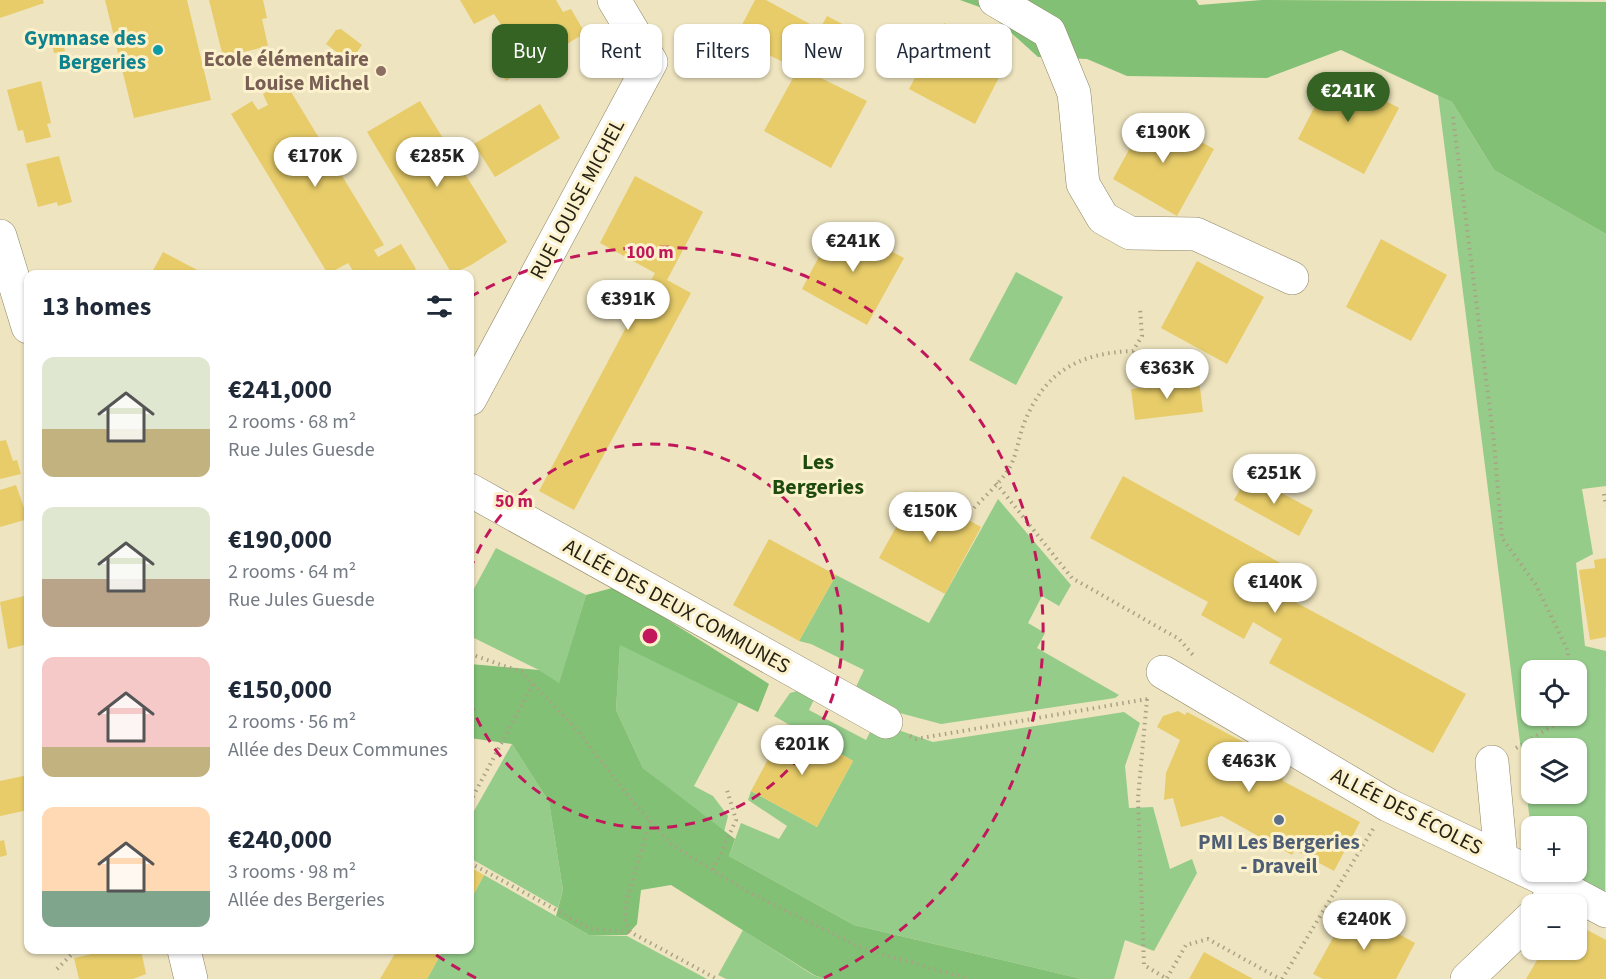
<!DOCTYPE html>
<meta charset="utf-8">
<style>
:root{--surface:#fff;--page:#f6f6f7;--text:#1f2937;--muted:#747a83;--accent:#346324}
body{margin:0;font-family:"Source Sans 3",sans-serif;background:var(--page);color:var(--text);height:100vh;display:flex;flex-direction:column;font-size:22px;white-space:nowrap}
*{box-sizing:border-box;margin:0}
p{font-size:20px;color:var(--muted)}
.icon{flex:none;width:33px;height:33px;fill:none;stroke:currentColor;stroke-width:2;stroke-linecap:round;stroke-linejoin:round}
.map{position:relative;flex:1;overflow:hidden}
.details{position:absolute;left:24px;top:270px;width:450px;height:684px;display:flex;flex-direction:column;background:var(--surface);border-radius:12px;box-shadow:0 2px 4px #0004}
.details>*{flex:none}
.top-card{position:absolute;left:492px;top:24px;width:570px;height:54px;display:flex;gap:12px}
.buttons{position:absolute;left:1521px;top:660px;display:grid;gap:12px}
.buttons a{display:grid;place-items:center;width:66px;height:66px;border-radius:12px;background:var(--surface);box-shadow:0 2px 4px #0004;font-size:30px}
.price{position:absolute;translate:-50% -51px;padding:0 14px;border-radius:21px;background:#fff;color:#222;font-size:20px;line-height:39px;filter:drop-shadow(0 2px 3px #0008)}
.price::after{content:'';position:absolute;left:50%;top:36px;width:18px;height:14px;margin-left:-9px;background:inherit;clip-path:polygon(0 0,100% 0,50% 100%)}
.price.on{background:var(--accent);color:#fff}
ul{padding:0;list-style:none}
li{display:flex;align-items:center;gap:18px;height:150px;padding:0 18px}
li span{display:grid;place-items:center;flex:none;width:168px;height:120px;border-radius:12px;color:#555}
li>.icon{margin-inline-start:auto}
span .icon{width:72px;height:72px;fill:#fffc;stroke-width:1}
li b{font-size:26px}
h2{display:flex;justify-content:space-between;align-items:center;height:72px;padding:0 18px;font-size:26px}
.pill{padding:0 21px;border-radius:12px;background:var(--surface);box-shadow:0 2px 4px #0004;font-size:21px;line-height:54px}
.pill.on{background:var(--accent);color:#fff}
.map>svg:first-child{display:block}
.green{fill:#95cc8a;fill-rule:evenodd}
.forest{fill:#81c075}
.building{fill:#e7cc69}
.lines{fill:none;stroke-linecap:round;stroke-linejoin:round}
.minor-casing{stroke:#8e8463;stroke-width:34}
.path{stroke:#aaa285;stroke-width:4;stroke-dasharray:1.5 4.5;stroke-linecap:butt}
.minor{stroke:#fff;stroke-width:33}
.ring{fill:none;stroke:#c2185b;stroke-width:3;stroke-dasharray:10 8}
.culture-dot{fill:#0f9aa8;stroke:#fbf1cc;stroke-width:2}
.education-dot{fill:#8d6e63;stroke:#fbf1cc;stroke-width:2}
.service-dot{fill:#5c6f8a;stroke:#fbf1cc;stroke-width:2}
.labels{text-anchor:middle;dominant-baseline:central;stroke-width:6;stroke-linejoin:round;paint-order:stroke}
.culture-label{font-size:21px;font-weight:bold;fill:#0d838f;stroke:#fbf1cc;text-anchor:end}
.education-label{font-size:21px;font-weight:bold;fill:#785e54;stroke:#fbf1cc;text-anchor:end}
.street-label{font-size:21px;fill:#262214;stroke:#fbf1cc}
.service-label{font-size:21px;font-weight:bold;fill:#4e5e75;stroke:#fbf1cc}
.neighbourhood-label{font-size:22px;font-weight:bold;fill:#1f4a0e;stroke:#fbf1cc}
.centre{fill:#c2185b;stroke:#fbf1cc;stroke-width:3}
.ring-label{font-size:18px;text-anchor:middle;font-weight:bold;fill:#c2185b;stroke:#fbf1cc;stroke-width:6;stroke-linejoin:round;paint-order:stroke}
</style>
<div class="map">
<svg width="1606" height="979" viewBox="0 0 1606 979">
<rect width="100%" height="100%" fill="#eee4bf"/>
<path class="green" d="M1438,95L1452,102L1494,170L1606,234V486L1582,489L1593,554L1576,563L1585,646L1606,651L1605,893L1565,872H1576V826H1532L1531,829ZM1532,670H1576V716H1532ZM1532,748H1576V794H1532Z
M1016,272L1063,297L1016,385L969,360Z
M998,499L1071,585L1059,606L1042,596L1028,623L1045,633L1037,648L1119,695L1115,698L941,724L885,709L855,689L864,670L811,644L799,641L836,575L929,623Z
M496,548L586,595L559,684L539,670L470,636V596Z
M620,644L739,702L694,786L713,796L728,816L724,832L643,768L616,710Z
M801,690L816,695L809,710L866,740L875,722L933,742L1124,712L1140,723L1125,766L1129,808L1153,807L1170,869L1192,859L1197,873L1154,951L1125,940L1114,979H1082L854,925L729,856L741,823L779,839L787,826L748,800L751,791L817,827L853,761L774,716L790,693Z
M512,744L549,802L563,890L558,908L470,858V818Z
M484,875L589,935L627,936L707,979H427L443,950H470V901Z
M743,930L813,975L825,979H726L718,975Z"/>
<path class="forest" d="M960,0H1196L1199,5L1262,0L1606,2V234L1494,170L1452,102L1341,50L1267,78L1127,76L1087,59L1038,57L985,9Z
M616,587L769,684L758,712L620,645L616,710L643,768L735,839L729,856L854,925L1082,979H825L814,975L671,885L641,890L637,924L627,935H589L556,916L563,890L549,802L512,744L470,738V664L539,670L559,683L586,595Z"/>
<path class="building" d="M0,0H43L44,3L0,18Z
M105,0H187L211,100L134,118Z
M209,0H263L267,18L262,19L268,46L223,57Z
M460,0H556L563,12L571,9L585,33L506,81L492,57L514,44L494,14L474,24Z
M755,0H766L810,24L787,64L735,38Z
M827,16L848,27L840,44L818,32Z
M944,23L1009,58L975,124L909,89Z
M341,29L362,45L350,62L326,44L336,30Z
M61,38L65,51L54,53L51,41Z
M799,67L867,101L831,168L764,131Z
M1332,73L1399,108L1364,174L1298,139Z
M41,81L51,123L47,124L51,137L26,143L23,130L18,131L7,90Z
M285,82L384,245L374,250L378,257L401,244L416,269L407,274H355L348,263L328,274L231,114L252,101L258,110L268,105L263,94Z
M420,101L507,242L471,265L452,274L367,132Z
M540,104L560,138L495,177L474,144Z
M1149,113L1214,149L1177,216L1113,179Z
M59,156L72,202L58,206L57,202L38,207L26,164Z
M635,176L703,212L667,280L691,293L574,510L539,491L655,273L600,243Z
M837,222L904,258L867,325L802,289Z
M1381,239L1447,275L1411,341L1346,307Z
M163,252L205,274H151Z
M1197,261L1264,297L1227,364L1161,328Z
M1199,380L1203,412L1135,420L1131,389Z
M6,440L13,461L17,460L21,474L0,479V441Z
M1248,475L1313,510L1299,536L1234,500Z
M1123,476L1284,565L1271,589L1466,694L1433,753L1269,663L1282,639L1253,622L1244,639L1201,615L1208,602L1090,538Z
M16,485L28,519L0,527V490Z
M916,491L981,527L945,594L879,558Z
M769,539L836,575L799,641L733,605Z
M1606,558V637L1590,640L1579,570L1595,568L1594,560Z
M28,595V644L8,649L0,602Z
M1178,711L1185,715L1187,712L1279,761L1283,781L1360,822L1334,871L1295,850L1292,855L1222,816L1181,827L1173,798L1164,800L1166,773L1180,740L1157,727L1163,716Z
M787,724L853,761L817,827L751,791Z
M28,775V810L0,816V781Z
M4,840L7,855L0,857V841Z
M470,867L484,875L470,901Z
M1350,907L1415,943L1396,979H1323L1313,974Z
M1576,924L1606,940V979H1526L1543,950H1576Z
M91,950H141L146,974L133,979H79L74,958L92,954Z
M397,950H443L427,979H380Z
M1204,952L1253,979H1189Z"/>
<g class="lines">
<g class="minor-casing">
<path id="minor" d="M995,0L1049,32L1074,93L1083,184L1103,218L1130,233L1196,234L1292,278
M0,236L28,327
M470,399L651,62L614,0
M470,490L886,722
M1163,672L1388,805L1563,888
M1492,762L1501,858
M1547,902L1563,888L1606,911
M184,950L191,979
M1467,979L1532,917"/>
</g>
<path class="path" d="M1453,117L1494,442L1502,538L1536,585L1568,651V670
M996,483L1072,578L1179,639L1193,655
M1604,494L1606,506
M974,508C985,496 999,484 1008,470C1016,459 1018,440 1023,426C1043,373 1077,353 1133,351L1142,336L1140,308
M470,654L522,672L577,730L635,804L672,845L750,893L864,949L969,979
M1147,699L1138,798L1144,965L1167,979
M910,736L916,739L1147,699L1149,695
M1516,748L1569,716
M470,802L533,684
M650,821L625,907L626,921L630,932L717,979
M470,863L591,929L630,932
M713,870L736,820L726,787
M57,969L74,952L85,950
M1167,978L1186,945L1208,939L1280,979
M1282,979L1373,829"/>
<use href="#minor" class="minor"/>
</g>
<g class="ring">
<path d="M470 570A192 192 0 1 1 470 702"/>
<path d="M476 978A384 384 0 0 1 430 951M470 297A384 384 0 1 1 824 978"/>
</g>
<circle class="culture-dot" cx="158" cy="50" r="6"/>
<circle class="education-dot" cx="381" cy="71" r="6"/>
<circle class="service-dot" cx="1279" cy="820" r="6"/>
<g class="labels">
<g class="culture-label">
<text x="146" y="38">Gymnase des<tspan x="146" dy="24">Bergeries</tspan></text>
</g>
<g class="education-label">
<text x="369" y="59">Ecole élémentaire<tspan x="369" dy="24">Louise Michel</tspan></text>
</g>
<g class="street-label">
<text transform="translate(577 199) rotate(-62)">RUE LOUISE MICHEL</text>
<text transform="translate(677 606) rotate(29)">ALLÉE DES DEUX COMMUNES</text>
<text transform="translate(1407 811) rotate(27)">ALLÉE DES ÉCOLES</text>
</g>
<g class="service-label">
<text x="1279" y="842">PMI Les Bergeries<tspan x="1279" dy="24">- Draveil</tspan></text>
</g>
<g class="neighbourhood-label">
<text x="818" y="462">Les<tspan x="818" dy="25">Bergeries</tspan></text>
</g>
</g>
<circle cx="650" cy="636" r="9" class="centre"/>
<g class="ring-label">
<text x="650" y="258">100 m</text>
<text x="514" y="507">50 m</text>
</g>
</svg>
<div class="buttons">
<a><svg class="icon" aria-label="locate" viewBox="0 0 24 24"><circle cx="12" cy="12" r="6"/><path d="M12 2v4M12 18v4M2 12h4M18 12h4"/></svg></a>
<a><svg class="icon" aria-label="layers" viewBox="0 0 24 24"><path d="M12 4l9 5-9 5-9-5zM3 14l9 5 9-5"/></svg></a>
<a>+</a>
<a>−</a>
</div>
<b class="price on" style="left:1348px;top:123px">€241K</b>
<b class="price" style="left:1163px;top:164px">€190K</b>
<b class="price" style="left:315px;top:188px">€170K</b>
<b class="price" style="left:437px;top:188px">€285K</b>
<b class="price" style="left:853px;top:273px">€241K</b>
<b class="price" style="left:628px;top:331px">€391K</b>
<b class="price" style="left:1167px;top:400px">€363K</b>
<b class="price" style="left:1274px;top:505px">€251K</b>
<b class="price" style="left:930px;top:543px">€150K</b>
<b class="price" style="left:1275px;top:614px">€140K</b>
<b class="price" style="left:802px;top:776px">€201K</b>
<b class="price" style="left:1249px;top:793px">€463K</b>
<b class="price" style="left:1364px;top:951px">€240K</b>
<div class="top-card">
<a class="pill on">Buy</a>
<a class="pill">Rent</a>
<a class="pill">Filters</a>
<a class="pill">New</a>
<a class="pill">Apartment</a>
</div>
<section class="details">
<h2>13 homes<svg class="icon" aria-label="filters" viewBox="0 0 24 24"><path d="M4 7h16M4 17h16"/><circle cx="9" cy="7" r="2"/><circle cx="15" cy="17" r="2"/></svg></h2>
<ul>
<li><span style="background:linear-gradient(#dfe7d0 60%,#c2b280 0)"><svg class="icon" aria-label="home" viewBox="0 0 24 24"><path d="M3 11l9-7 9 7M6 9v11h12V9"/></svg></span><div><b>€241,000</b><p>2 rooms · 68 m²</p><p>Rue Jules Guesde</p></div></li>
<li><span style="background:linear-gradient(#dfe7d0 60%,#b9a48a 0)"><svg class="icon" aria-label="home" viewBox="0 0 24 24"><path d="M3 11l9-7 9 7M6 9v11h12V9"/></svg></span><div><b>€190,000</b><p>2 rooms · 64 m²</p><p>Rue Jules Guesde</p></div></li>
<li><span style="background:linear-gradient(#f6c9c9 75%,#c2b280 0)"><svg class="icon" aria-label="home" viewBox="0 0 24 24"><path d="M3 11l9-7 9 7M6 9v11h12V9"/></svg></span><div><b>€150,000</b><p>2 rooms · 56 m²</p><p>Allée des Deux Communes</p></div></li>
<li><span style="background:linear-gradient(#ffd9b3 70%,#7fa58c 0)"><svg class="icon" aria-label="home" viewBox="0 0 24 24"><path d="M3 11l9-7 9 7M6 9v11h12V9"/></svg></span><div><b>€240,000</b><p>3 rooms · 98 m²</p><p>Allée des Bergeries</p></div></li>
</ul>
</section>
</div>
